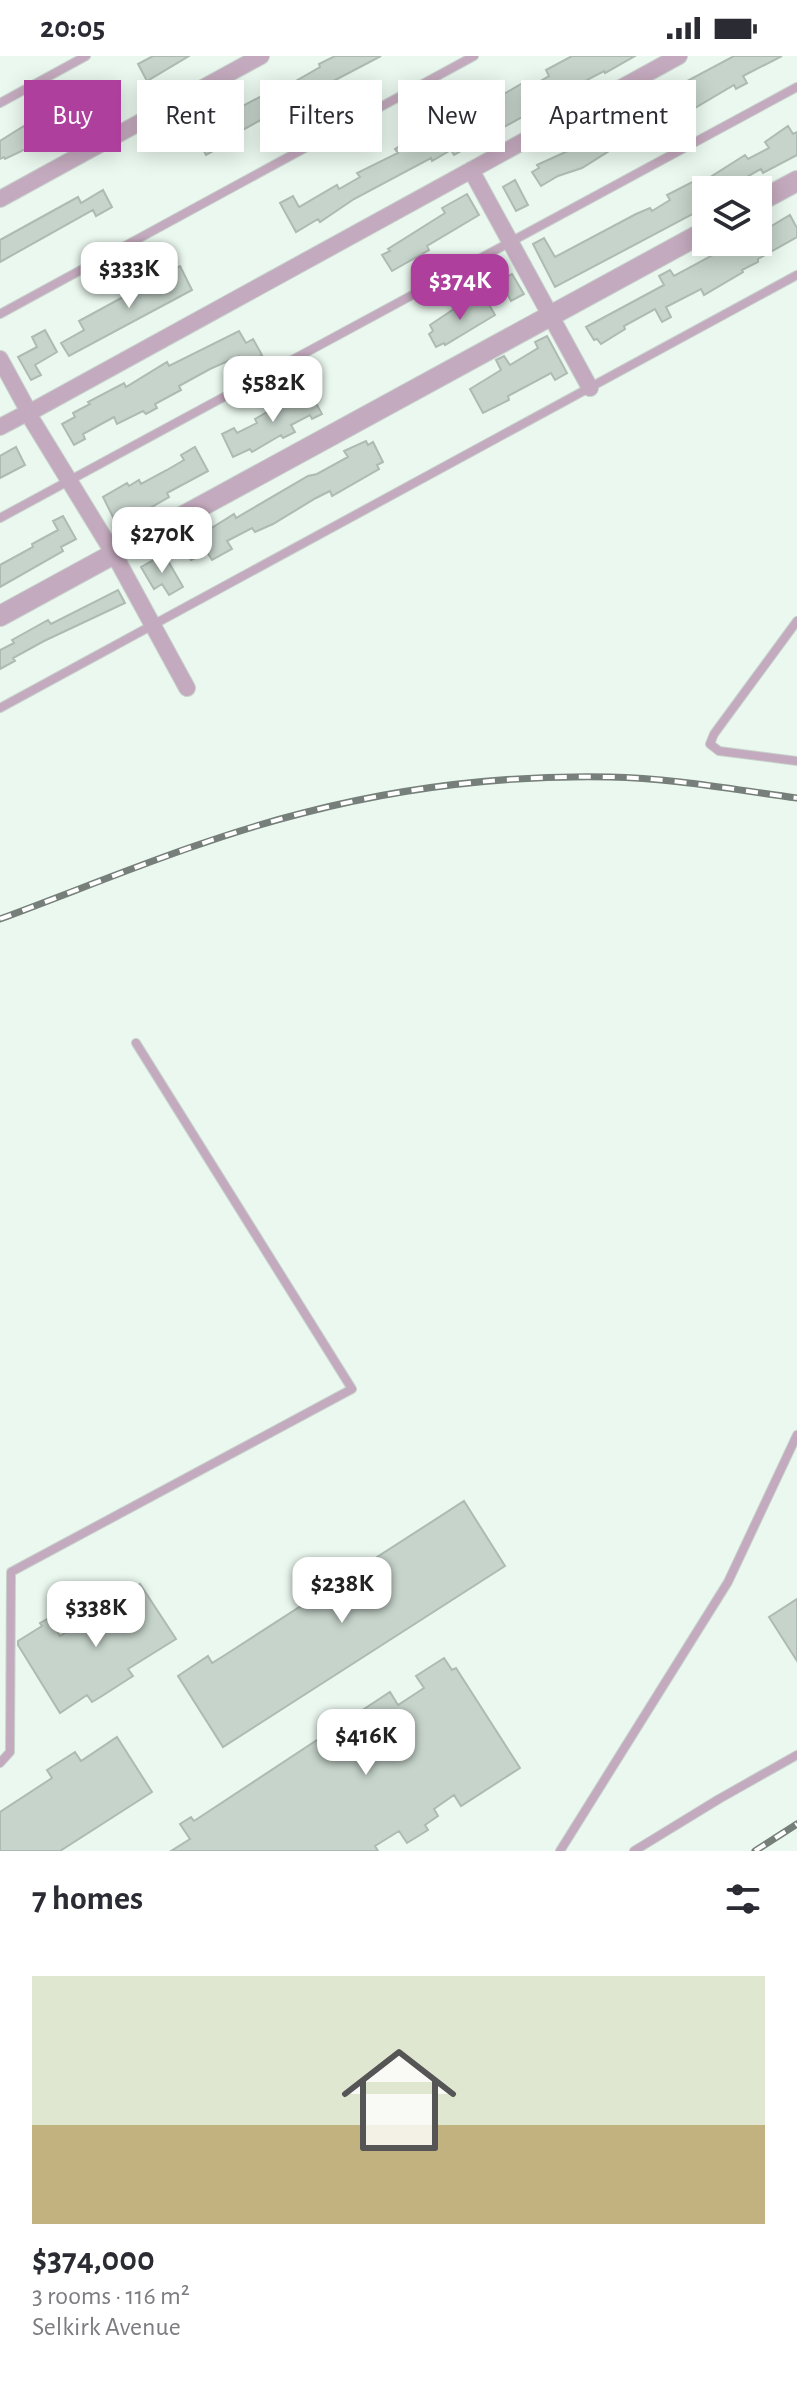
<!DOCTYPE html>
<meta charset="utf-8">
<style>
:root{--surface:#fff;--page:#f7f7f7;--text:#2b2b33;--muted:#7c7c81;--accent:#ae3f9d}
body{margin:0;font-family:"Alegreya Sans",sans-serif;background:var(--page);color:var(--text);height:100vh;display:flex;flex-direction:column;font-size:30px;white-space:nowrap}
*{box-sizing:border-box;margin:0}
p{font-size:26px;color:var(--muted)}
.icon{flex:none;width:44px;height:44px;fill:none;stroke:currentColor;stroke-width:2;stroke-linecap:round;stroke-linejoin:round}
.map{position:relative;height:1795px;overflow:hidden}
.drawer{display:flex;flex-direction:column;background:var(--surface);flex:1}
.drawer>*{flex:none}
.banner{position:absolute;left:24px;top:24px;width:750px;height:72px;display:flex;gap:16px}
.fabs{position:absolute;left:692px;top:120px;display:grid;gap:16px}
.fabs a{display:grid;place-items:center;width:80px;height:80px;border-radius:0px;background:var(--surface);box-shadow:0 4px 20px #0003;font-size:40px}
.price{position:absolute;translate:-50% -68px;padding:0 18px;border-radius:16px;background:#fff;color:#222;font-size:26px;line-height:52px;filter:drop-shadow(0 2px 4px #0008)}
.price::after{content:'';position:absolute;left:50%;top:48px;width:24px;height:18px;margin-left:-12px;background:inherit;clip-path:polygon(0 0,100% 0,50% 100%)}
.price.active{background:var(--accent);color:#fff}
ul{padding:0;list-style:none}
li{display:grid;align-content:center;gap:16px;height:424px;padding:0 32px}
li span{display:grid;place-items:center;height:248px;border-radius:0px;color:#555}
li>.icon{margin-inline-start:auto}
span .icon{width:144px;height:144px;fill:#fffc;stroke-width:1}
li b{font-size:34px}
h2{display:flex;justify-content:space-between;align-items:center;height:96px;padding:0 32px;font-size:34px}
.tag{padding:0 28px;border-radius:0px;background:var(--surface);box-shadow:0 4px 20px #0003;font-size:28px;line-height:72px}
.tag.active{background:var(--accent);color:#fff}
.status{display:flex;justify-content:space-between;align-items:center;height:56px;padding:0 40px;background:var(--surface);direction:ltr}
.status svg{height:22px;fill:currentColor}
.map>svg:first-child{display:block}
.building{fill:#c6d4cb;stroke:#adbbb2;stroke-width:2}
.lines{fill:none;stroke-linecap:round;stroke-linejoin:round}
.service-casing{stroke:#c7d3cc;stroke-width:10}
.minor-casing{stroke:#c7d3cc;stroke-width:18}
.tertiary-casing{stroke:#c7d3cc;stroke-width:22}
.service{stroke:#c4aabe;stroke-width:8}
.minor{stroke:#c4aabe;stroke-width:16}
.tertiary{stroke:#c4aabe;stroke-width:20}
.rail-casing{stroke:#767f79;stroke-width:7}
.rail{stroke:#fff;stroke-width:4;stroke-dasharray:12;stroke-linecap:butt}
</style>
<div class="status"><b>20:05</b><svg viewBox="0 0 49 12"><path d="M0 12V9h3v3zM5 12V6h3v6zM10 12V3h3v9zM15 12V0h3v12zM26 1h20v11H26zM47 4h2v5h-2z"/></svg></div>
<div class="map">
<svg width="797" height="1795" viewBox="0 0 797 1795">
<rect width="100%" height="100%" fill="#eaf8ef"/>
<path class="building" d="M153,0H189L147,25L138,8Z
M335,0H381L320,32L323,37L309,45L306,39L288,50L285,46L266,56L268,60L228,82L230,86L206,99L191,70L215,58L216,61L238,49L239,52L286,27L287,30L320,11L319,8Z
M572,0H635L605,17L604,15L574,31L572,28L554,38L556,42L454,99L451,94L432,105L431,102L354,143L320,166L318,163L296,176L280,147L293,140L299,151L337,129L339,133L360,121L357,117L398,97L395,93L410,84L414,91L441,75L439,72L466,55L496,40L497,42L526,25L530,31L549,20L546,14Z
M734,0H782L743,20L747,27L736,33L734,29L688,56L686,52L662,63L634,79L636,85L624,91L622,87L582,112L558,120L541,130L532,116L539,112L537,109L572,93L569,88L598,75L595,69L632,48L634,51L662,36L663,38Z
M24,70L34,89L5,103L4,101L0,103V85Z
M788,70L793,78L797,76V99L763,117L761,113L731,130L734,134H706V151L555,231L533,188L544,182L555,201L636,158L650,152L652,155L670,144L667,139L702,121L704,125L745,99L748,103L769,92L765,86Z
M515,124L528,149L516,155L503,131Z
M103,134L112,151L96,160L93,154L0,206V184L78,141L81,147Z
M467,138L479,159L427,190L429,194L392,215L382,199L390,195L388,193L445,157L442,152Z
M790,159L797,172V181L758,203V206L742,214L743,216L704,239L701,233L666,251L671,261L662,266L655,253L624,270L625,273L601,288L597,283L594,284L586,271L664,229L659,220L670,214L674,220L737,186H744L747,191L767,181L763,175Z
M180,210L192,234L69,300L61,287L84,274L79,265Z
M512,218L524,238L511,245L500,224Z
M485,242L495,259L445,289L444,287L436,291L429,278L433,275L430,269L460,249L462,252Z
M45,274L57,296L35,309L41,319L31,324L18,301L37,291L32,281Z
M239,275L246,287L253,283L262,299L244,309L239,300L210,313L179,330L181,334L155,348L157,352L146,358L143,355L117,368L114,361L83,378L85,383L74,389L62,368L75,361L73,357L90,348L88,346L124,327L126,331L167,306L169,310Z
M547,280L567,317L555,324L551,317L508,340L509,344L483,357L470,333L501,314L496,304L504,300L510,309L538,292L535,286Z
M307,331L322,358L312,363L310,359L291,369L295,376L283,382L281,379L252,396L250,393L233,401L222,378L234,372L237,377L257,367L255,363L298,338L297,337Z
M366,385L368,389L373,386L383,406L377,409L379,413L332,440L330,435L316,442L273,468L255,476L252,472L227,485L232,493L212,504L207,496L191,504L180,485L191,478L194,483L234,458L236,462L308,420L317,418L348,401L344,395Z
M16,391L25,409L0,422V400Z
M195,391L208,415L167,437L169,441L143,456L116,467L103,441L127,427L129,430L139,424L141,428L167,414L184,404L181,399Z
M63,460L76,483L61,491L63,495L0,531V509L33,491L32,488L58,474L53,465Z
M164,498L183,531L169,539L162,528L154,533L141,511Z
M118,534L125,547L44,585L13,602L15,605L0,613V594L14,587L12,584L48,564L51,568Z
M464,1445L505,1510L223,1691L178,1620L208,1600L212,1607L225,1599Z
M140,1528L176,1583L128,1613L133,1620L102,1640L92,1646L87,1639L60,1657L18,1589V1585L42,1570L40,1567L49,1562L60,1580Z
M797,1543V1605L769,1561Z
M444,1602L452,1614L456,1612L520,1712L461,1750L454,1739L434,1753L438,1760L425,1769L428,1774L407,1787L399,1775L375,1790L378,1795H171L190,1783L180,1768L191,1761L194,1765L390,1636L398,1649L424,1632L416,1620Z
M117,1681L152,1736L60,1795H0V1756L52,1722L47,1714L75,1696L81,1705Z"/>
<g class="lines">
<g class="service-casing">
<path id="service" d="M0,47L86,0
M0,258L474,0
M0,462L797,31
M797,565L714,678L710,688L719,695L797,705
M0,652L797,219
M0,1707L10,1696L11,1516L352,1333L136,987
M560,1795L728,1526L797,1379
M634,1795L719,1743L797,1699"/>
</g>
<g class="minor-casing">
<path id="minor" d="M471,114L590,332
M0,143L261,0
M0,303L25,349
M36,353L679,0
M32,364L114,498L187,632
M0,371L21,360"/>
</g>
<g class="tertiary-casing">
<path id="tertiary" d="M758,146L797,125
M0,560L706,175"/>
</g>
<use href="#service" class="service"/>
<use href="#minor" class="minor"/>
<use href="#tertiary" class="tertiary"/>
<g class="rail-casing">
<path id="rail" d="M0,863C100,826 200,783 303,757C403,731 507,719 610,721C672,722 736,734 797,742
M755,1795L797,1768"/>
</g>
<use href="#rail" class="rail"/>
</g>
</svg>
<div class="fabs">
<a><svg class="icon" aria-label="layers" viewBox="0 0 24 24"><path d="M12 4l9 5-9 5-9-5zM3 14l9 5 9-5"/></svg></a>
</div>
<b class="price" style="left:129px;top:254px">$333K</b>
<b class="price active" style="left:460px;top:266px">$374K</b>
<b class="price" style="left:273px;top:368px">$582K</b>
<b class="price" style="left:162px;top:519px">$270K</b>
<b class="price" style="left:342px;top:1569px">$238K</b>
<b class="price" style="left:96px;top:1593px">$338K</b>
<b class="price" style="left:366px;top:1721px">$416K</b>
<div class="banner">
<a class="tag active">Buy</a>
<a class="tag">Rent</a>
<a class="tag">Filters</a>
<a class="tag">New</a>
<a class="tag">Apartment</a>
</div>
</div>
<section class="drawer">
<h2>7 homes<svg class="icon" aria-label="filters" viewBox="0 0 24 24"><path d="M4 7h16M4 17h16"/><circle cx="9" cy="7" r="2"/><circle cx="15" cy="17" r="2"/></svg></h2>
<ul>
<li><span style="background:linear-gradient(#dfe7d0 60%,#c2b280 0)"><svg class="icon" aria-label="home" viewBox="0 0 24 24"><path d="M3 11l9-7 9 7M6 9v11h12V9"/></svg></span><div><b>$374,000</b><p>3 rooms · 116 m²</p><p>Selkirk Avenue</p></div></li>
</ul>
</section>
